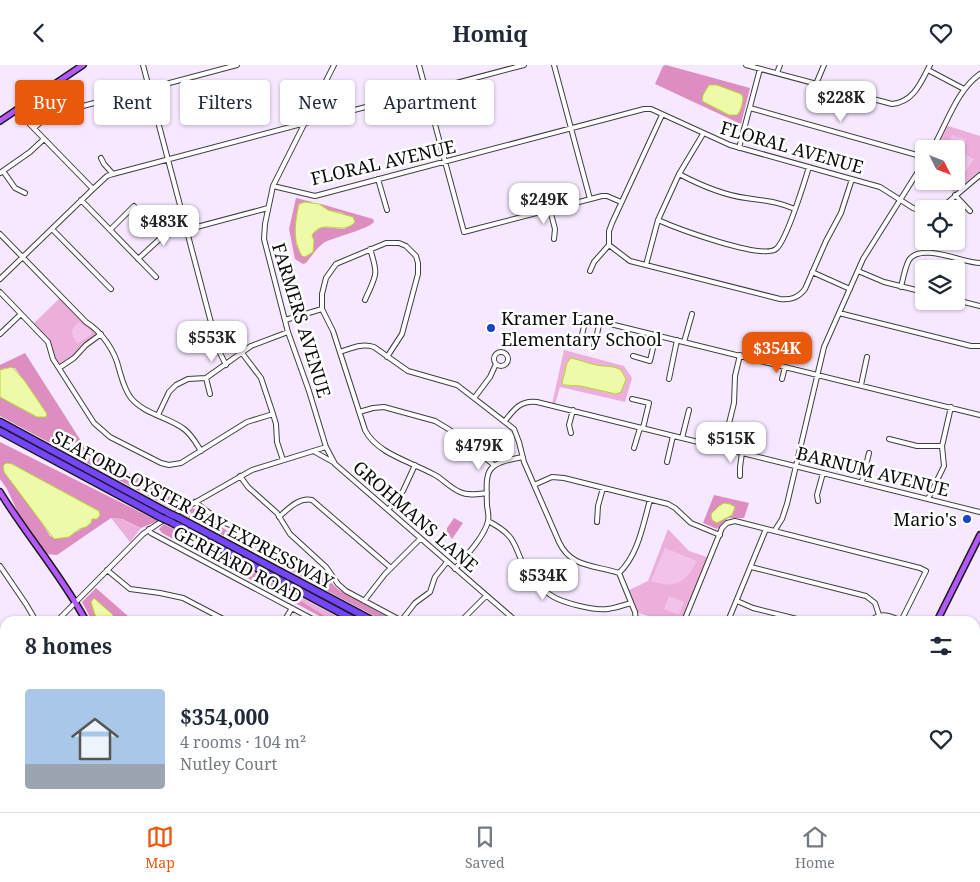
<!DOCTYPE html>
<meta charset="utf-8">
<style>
:root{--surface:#fff;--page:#f2f2f3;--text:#1f2937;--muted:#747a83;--line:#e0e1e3;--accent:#ea580c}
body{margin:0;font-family:"Noto Serif",serif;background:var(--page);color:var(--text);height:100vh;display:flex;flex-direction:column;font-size:19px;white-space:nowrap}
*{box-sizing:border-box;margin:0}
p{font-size:16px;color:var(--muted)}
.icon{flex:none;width:28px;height:28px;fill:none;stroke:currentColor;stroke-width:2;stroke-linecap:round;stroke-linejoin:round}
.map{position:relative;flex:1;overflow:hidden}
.panel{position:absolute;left:0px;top:551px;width:980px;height:196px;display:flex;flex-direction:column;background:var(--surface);border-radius:15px 15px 0 0;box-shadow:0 1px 4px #0004}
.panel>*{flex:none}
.banner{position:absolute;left:15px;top:15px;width:500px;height:45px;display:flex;gap:10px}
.needle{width:32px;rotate:132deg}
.buttons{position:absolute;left:915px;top:75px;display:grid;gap:10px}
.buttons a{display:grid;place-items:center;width:50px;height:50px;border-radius:5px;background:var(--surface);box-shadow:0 1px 4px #0004;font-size:25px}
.price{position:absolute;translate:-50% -42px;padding:0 11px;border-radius:10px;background:#fff;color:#222;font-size:16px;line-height:32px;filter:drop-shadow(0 1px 2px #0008)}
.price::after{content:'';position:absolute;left:50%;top:30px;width:15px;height:11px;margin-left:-8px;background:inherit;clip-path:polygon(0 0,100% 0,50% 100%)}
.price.on{background:var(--accent);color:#fff}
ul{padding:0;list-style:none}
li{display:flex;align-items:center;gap:15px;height:125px;padding:0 25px}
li+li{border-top:1px solid var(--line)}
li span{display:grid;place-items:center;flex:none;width:140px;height:100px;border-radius:5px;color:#555}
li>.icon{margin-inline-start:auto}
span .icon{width:60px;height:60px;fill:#fffc;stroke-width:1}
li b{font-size:21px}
h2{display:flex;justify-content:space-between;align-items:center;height:60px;padding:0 25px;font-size:21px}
.pill{padding:0 18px;border-radius:5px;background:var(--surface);box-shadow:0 1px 4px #0004;font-size:18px;line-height:45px}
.pill.on{background:var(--accent);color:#fff}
header{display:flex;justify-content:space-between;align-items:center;height:65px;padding:0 25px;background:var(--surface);font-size:22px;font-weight:700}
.dock{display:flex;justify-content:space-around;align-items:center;height:70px;border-top:1px solid var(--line);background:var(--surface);font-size:14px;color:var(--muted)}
.dock a{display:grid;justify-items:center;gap:2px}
.dock .on{color:var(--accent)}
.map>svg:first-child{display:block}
.green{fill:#ecafdb}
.forest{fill:#de8dc2;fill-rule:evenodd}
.pitch{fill:#f2c2ec}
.water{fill:#edfba8;stroke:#b6d829}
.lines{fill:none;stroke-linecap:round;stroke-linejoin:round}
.minor-casing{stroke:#3e3e3e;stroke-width:6}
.major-casing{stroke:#1c1c1c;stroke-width:8}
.highway-casing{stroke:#1c1c1c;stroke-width:9}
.minor{stroke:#fff;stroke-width:4}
.major{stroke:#b458ff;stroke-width:5}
.highway{stroke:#7546ff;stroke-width:6}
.highway-bridge-casing{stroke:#1c1c1c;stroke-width:9;stroke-linecap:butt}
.highway-bridge{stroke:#7546ff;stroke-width:6}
.poi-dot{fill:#1944c4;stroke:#fff;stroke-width:2}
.labels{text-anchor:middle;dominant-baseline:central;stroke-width:5;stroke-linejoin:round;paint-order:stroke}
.street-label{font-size:18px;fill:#0b0b0b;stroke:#fff}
.poi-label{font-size:18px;fill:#0b0b0b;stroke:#fff;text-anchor:start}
</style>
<header><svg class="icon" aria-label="back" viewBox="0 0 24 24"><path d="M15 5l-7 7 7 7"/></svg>Homiq<svg class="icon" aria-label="heart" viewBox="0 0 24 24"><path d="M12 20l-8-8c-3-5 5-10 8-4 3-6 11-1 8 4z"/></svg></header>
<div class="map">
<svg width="980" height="747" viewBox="0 0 980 747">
<rect width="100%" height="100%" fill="#f6e8ff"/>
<path class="green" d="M945,60L980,71V110L957,129L935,116H956V84H932Z
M61,232L101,269L78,289L59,303L49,280L32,260Z
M564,285L624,301L632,313L625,337L560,322L555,340L552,339Z
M111,453L121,454L141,463L130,477Z
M668,464L689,486L710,493L684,556H667L635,547L627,526L648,516Z
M260,489L275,493L310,517Z
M258,509L345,556H333Z
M191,743L196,747L200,743H224L218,745V747H193Z
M759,743H812L823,747H770Z"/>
<path class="forest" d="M666,0L750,23L741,59L655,19L663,1Z
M296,133L312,137L315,142L296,171V180L322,162L345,164L343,148L328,145L319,139H321L373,154L374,157C368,164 336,172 325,177C317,182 312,191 306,198L303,199L295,194L289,164Z
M25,288L88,387L167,428L184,439L176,446L0,351V332L37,352L47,349L15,303H5L0,305V300Z
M0,377L158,456L141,463L122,454L111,453L57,490L44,489L25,463L7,424L0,414ZM10,398L99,446C89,460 68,478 50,471L34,445L4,407Z
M714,430L749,438L744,453H728L717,464L703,458Z
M193,443L250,481L255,472L259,470L263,476L284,491L328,515L339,525L395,556H384L310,517L275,493L260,489L182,449Z
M454,453L463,458L452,474L447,467V463Z
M164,459L258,509L333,556H329L162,468L159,464Z
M96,523L129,552L123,556H92L82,537Z"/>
<path class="pitch" d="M952,70L966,74L964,82L949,78Z
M956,88H962L974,94L954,124L942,116H956Z
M79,257L91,266V270L78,278C70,271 70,263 79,257Z
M665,483L697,496C685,518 676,524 651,516Z
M669,531L684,537L679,550L664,544Z"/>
<path class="water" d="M709,20H717L741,29L743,32C743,37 741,46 737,50H729L702,36L703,30Z
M305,137L319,139L328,145L353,152L355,157C342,172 323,152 312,170L314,176L313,187L305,192L302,191C292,175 295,157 299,139Z
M571,293C580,295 587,298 596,300C604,302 612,300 621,305L626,314L621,327L616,329L581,321L564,320L562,318L567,298Z
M12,302L24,315L47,349L46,352H37L0,332V305Z
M6,398L12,399L95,444L99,446L100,450L97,454H92L91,458L86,462L79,464L69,472L54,474L4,407L3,401Z
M724,438L730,439L735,442L732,450L717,458L712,455L711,449L719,441Z
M94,533L113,550L112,553L105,556H97L91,537Z
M228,743H256L260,747H219Z
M570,743V742L609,743L602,747H571Z"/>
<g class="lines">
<g class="minor-casing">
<path id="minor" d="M143,0L218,284L226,300
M334,0L273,121L265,159L264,174L288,267L309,326L326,382L335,399L516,556
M419,0L464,167L602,131H607L621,137
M554,0L590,134
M746,0L892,39C914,37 921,17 930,0
M928,5L964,24
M777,8L780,0
M816,19L824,0
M750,43L924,92
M16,45L93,124
M34,63L49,50L237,0
M739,83L760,4
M932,84C947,59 956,26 980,9
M101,93L104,99L113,109
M3,106L15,123L25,128
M0,108L30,87L44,74
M679,109C700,120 722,130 746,133C765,136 776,136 795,144
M378,114L387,145
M273,121L315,131L644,44H651L730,80L880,122L913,143L924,147
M955,130L970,146
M81,135L156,212
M940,144L980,110
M550,145L555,164L554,174
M658,155C676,163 761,195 776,184C787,175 804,118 809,102
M52,164L111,224
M110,165L134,141
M0,169L86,257C102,267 115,286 119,304C122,314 124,324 131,333C144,349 168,352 184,364C192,370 196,378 201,386
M609,180L630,196L780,234C791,235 798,233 805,224L826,176L841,148L852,114
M138,194L163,171L268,143
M646,200L658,155L679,109L703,69
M590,206L594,197L609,180V166L612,158L662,50
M858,206L884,217L924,227
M812,207L850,224
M0,214L93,124L107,111L113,109L524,0
M901,222C903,214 905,202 909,195C921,177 963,198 980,198
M0,227L48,277L53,294L94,358L110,372L161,398L169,400L181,398L247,357L273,349
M365,235C376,210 379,211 370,184
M956,235L980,241
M322,244L333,266L365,365C377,389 412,397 435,410C444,415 450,423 460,427C468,431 478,429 487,428
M322,244V229L326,213L336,199L386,178H399L406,181L416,191L418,198V209L402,269L387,292
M839,248L971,281H980
M577,253H586L980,350
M285,255L322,244
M0,269L21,249
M581,274L586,253
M684,277L692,249
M594,282L600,256
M494 294a7 7 0 1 1 14 0a7 7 0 1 1-14 0Z
M340,287C352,283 362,278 374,282L408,306L457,320L514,364L519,377L524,397L559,477C571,503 595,500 619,508
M242,288L261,313L273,349L276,359L277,377L283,395
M633,291L650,296L656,270
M774,299L780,275
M59,303L74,293L86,280L101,269
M206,313L210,329
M669,314L677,275
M782,314L785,302
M861,320L867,292
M475,332L490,312L496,299
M632,334L649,338L643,363
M359,347L373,343L384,342L435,356L450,365L494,400
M158,350L169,327L176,320L188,314L206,313L251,281L288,267
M505,356C514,344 521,335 537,337L980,447
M571,368L569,360L573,345
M682,373L689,345
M889,374L917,381H942
M634,383L640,363
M723,383L734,338L735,311L740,290
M315,387L333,397
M667,397L673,371
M240,411L248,422L277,448L290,469L326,502L338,519L346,526L402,556
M740,411V402L742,388
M862,417L869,388
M534,420L552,412L564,413L668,439L675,443L691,458L720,470
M928,434L944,401L942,381L951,342
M818,436L817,430L823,408
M195,437L220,456L230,460
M388,445L403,426L415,400
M173,450L252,405L326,382
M279,452C288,444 299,432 312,435L391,503
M488,456C521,473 512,483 529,510C534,518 544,526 552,531C563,538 595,546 608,544C616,543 624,540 631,538
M597,457L598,441L603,423
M149,464L151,468L316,556
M775,465L782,454L787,439L824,282L863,194L924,97
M0,501L26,539L36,556
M751,502L866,531L875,538L879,550
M455,504C465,492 485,471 488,456C489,452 488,446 487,441C486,404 484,399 523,392
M107,505L130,524L160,528L183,533L227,556
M619,508C638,490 643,460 650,435
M619,508L635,547L636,556
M364,536L385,509L420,474
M737,536L753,543L805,556
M938,553L946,556
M57,556L143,469L165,454
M284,556L292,543
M401,556L415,538L430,527L435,512L447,497
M461,556L486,531
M684,556L722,463L727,458L735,456L920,503L926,506L901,556
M728,556L766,464
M871,556C880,546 891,551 902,556
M975,582H980
M0,615L5,609
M0,621L5,625
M975,656L980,657
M0,688L5,694
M975,701L980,703
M0,710L5,705
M48,742L50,747
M109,742L111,747
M299,742L303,747
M474,742L479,747L483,742
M546,742L550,747
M671,742L675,747
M884,742L893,747
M961,742L966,747
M137,747L149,742
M363,747L367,742
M423,747L426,742
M645,747L650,742
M941,747L945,742"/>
</g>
<g class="major-casing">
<path id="major" d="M0,56L83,0
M0,427C27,471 62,511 86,556
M937,556L980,470
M184,742L185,747
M841,747L843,742"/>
</g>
<g class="highway-casing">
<path id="highway" d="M0,357L168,448
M0,366L160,452
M179,453L373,556
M171,457L356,556
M708,742L716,747
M726,742L737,747
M748,742L759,747
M821,742L830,747"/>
</g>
<use href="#minor" class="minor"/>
<use href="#major" class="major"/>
<use href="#highway" class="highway"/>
<g class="highway-bridge-casing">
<path id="highway-bridge" d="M168,448L179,453
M160,452L171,457"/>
</g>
<use href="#highway-bridge" class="highway-bridge"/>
</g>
<g class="poi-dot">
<circle cx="491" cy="263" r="5"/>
<circle cx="967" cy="454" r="5"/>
</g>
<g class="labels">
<g class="street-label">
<text transform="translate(792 82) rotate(16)">FLORAL AVENUE</text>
<text transform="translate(383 97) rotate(-13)">FLORAL AVENUE</text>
<text transform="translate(302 255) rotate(73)">FARMERS AVENUE</text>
<text transform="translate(873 406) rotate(14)">BARNUM AVENUE</text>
<text transform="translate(193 444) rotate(28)">SEAFORD-OYSTER BAY EXPRESSWAY</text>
<text transform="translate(416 451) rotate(41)">GROHMANS LANE</text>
<text transform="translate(238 499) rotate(28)">GERHARD ROAD</text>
</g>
<g class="poi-label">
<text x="501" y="253">Kramer Lane<tspan x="501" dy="21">Elementary School</tspan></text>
<text x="957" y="454" text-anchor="end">Mario's</text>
</g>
</g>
</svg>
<div class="buttons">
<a><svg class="needle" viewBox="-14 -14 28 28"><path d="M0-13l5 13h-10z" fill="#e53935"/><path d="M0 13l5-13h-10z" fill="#747a83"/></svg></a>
<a><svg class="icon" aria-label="locate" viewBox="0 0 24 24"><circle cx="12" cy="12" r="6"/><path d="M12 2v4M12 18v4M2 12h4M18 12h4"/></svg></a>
<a><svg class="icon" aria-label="layers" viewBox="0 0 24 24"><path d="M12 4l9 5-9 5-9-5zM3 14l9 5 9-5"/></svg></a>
</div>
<b class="price" style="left:841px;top:58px">$228K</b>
<b class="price" style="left:544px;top:160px">$249K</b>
<b class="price" style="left:164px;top:182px">$483K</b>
<b class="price" style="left:212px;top:298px">$553K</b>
<b class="price on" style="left:777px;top:309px">$354K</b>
<b class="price" style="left:731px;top:399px">$515K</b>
<b class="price" style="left:479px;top:406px">$479K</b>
<b class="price" style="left:543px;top:536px">$534K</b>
<div class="banner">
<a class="pill on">Buy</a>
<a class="pill">Rent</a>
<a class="pill">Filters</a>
<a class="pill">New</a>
<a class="pill">Apartment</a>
</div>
<section class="panel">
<h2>8 homes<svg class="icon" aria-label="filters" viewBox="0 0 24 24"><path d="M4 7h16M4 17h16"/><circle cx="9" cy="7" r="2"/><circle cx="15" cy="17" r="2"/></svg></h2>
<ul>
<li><span style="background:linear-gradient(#a9c7e8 75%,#9aa5b1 0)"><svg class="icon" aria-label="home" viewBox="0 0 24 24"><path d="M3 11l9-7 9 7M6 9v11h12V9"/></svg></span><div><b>$354,000</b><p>4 rooms · 104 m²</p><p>Nutley Court</p></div><svg class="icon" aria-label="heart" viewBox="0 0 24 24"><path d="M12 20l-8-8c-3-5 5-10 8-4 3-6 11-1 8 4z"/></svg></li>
</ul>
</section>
</div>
<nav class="dock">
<a class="on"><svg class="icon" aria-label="map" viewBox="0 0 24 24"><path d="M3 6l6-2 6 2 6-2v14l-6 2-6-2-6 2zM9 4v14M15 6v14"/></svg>Map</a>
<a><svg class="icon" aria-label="saved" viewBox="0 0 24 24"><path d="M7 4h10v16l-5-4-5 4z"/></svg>Saved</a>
<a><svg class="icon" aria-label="home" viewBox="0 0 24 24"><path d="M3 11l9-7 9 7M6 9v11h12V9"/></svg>Home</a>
</nav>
